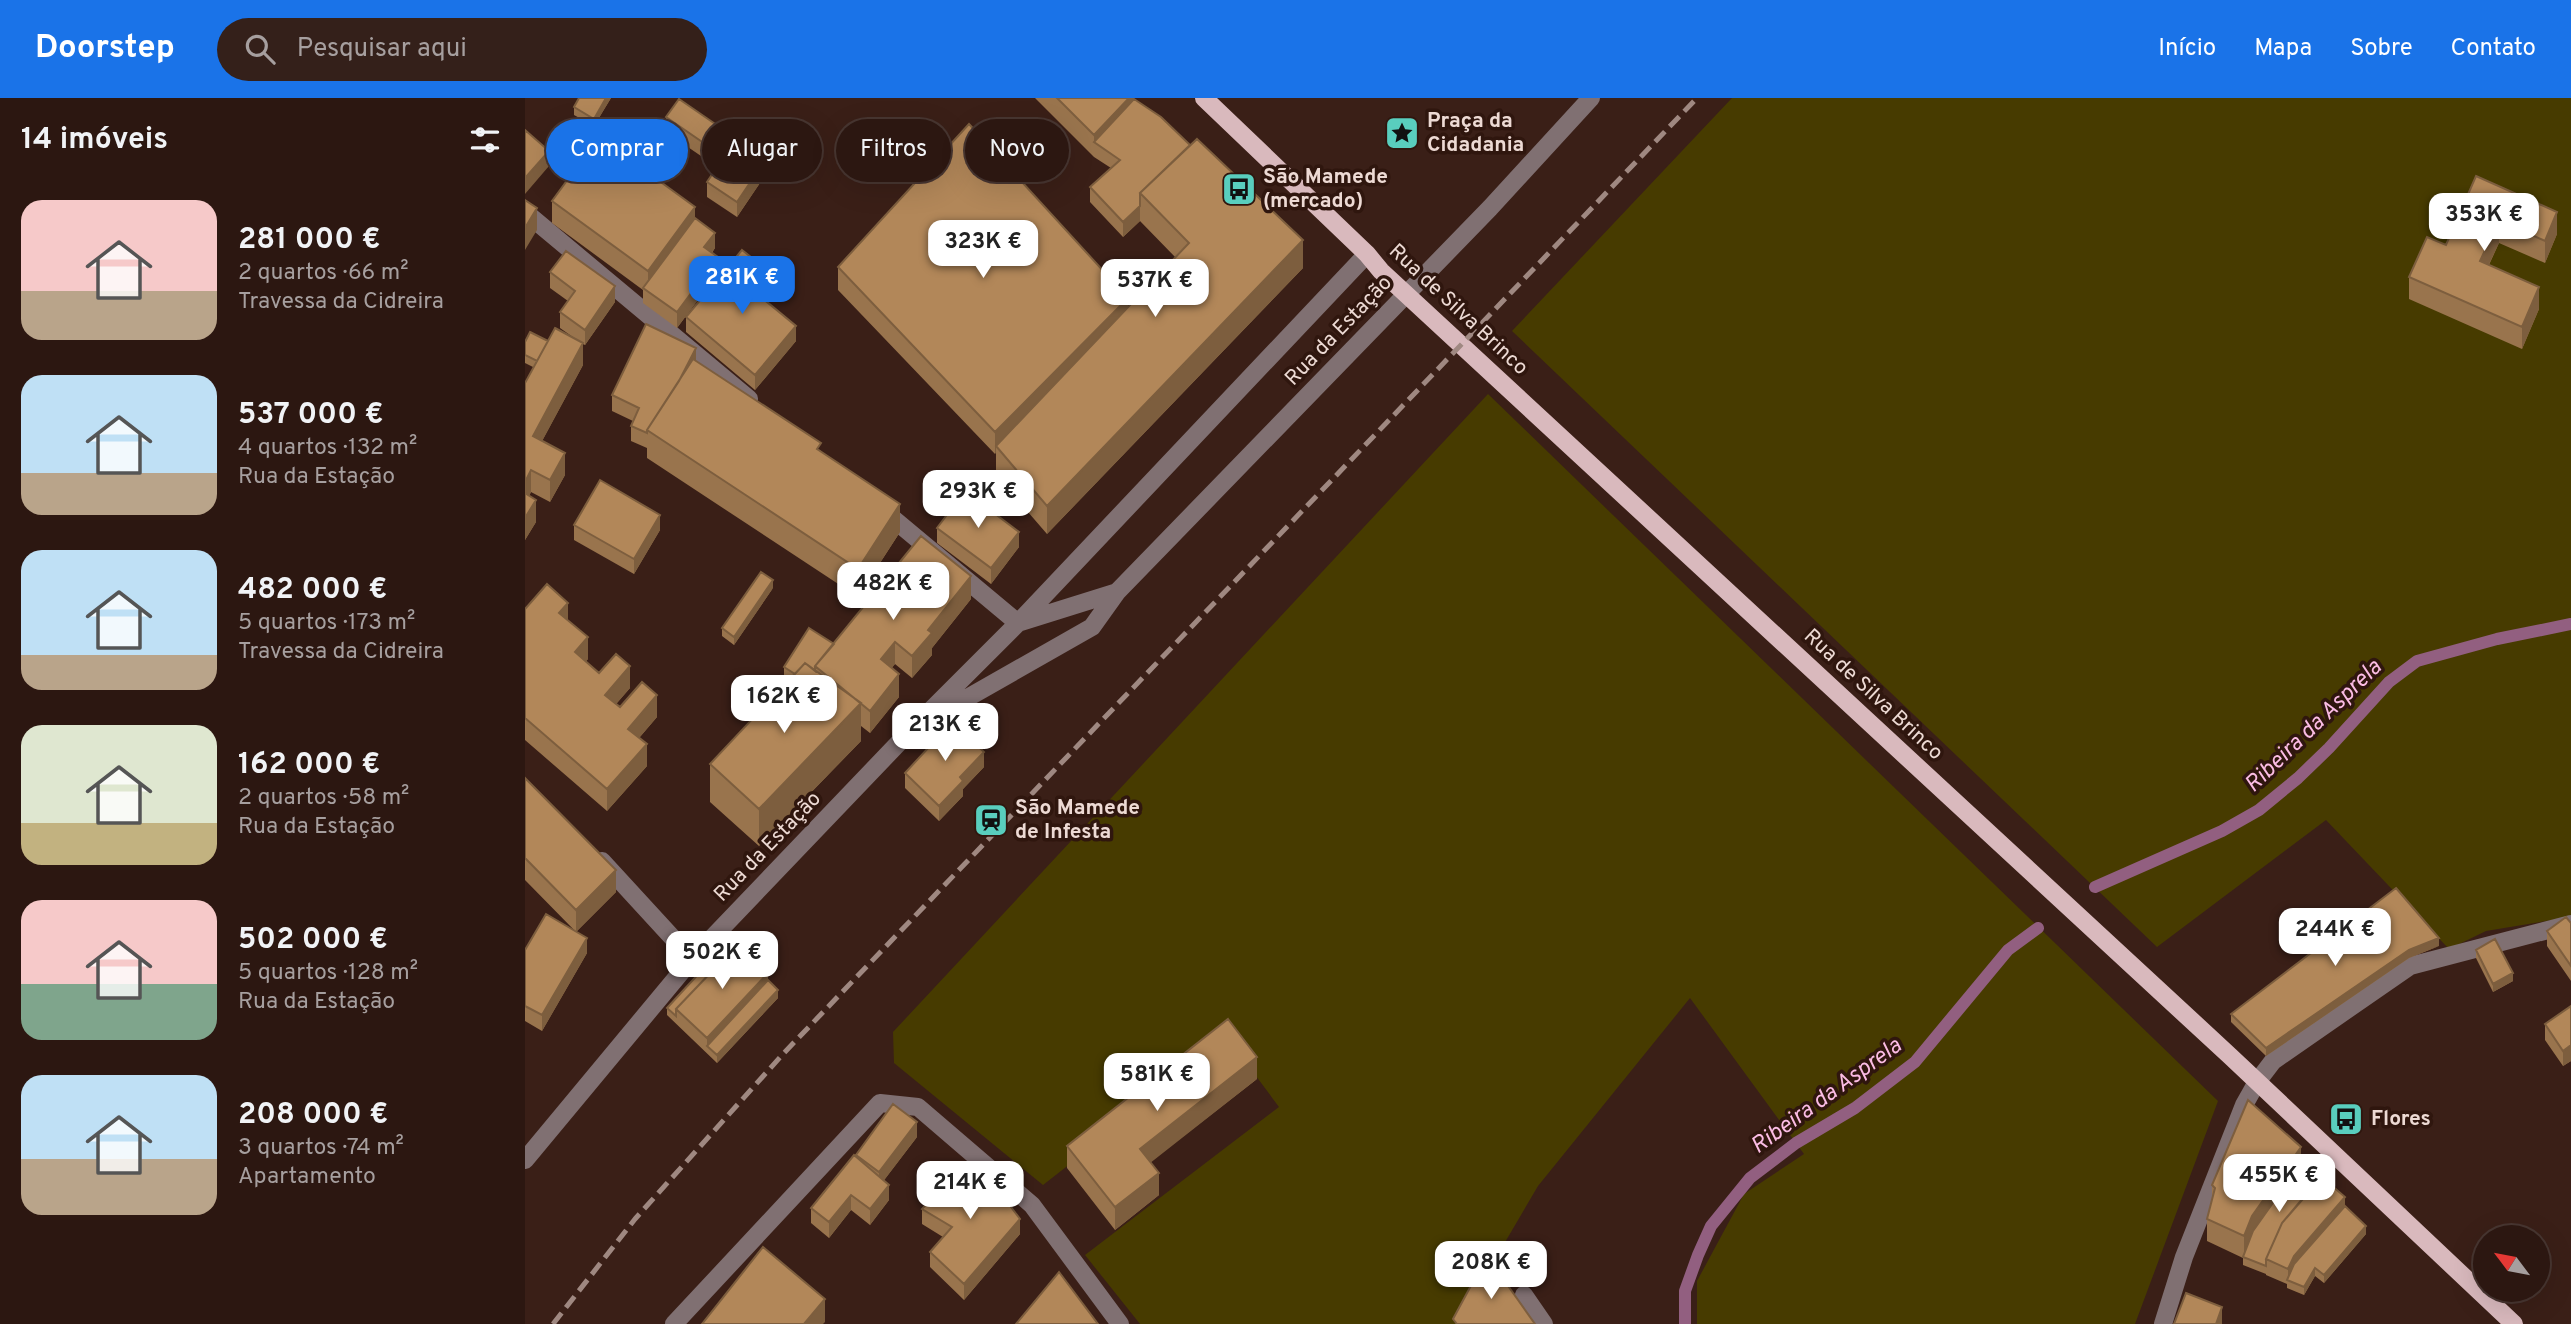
<!DOCTYPE html>
<html lang="pt">
<meta charset="utf-8">
<style>
:root{--surface:#2c1711;--page:#34201a;--text:#f1f3f6;--muted:#a69f9f;--line:#483631;--accent:#1a73e8}
body{margin:0;font-family:Overpass,sans-serif;background:var(--page);color:var(--text);height:100vh;display:flex;flex-direction:column;font-size:26px;white-space:nowrap}
*{box-sizing:border-box;margin:0}
p{font-size:23px;color:var(--muted)}
.icon{flex:none;width:38px;height:38px;fill:none;stroke:currentColor;stroke-width:2;stroke-linecap:round;stroke-linejoin:round}
.map{position:relative;flex:1;overflow:hidden}
.details{display:flex;flex-direction:column;background:var(--surface);width:525px}
.details>*{flex:none}
.top-card{position:absolute;left:21px;top:21px;width:665px;height:63px;display:flex;gap:14px}
.needle{width:46px;rotate:302deg}
.buttons{position:absolute;left:1948px;top:1127px;display:grid;gap:14px}
.buttons a{display:grid;place-items:center;width:77px;height:77px;border-radius:50%;background:var(--surface);box-shadow:0 7px 28px #0002,0 0 0 2px var(--line);font-size:35px}
.price{position:absolute;translate:-50% -60px;padding:0 16px;border-radius:14px;background:#fff;color:#222;font-size:23px;line-height:46px;filter:drop-shadow(0 2px 4px #0008)}
.price::after{content:'';position:absolute;left:50%;top:42px;width:21px;height:16px;margin-left:-10px;background:inherit;clip-path:polygon(0 0,100% 0,50% 100%)}
.price.selected{background:var(--accent);color:#fff}
ul{padding:0;list-style:none}
li{display:flex;align-items:center;gap:21px;height:175px;padding:0 21px}
li span{display:grid;place-items:center;flex:none;width:196px;height:140px;border-radius:21px;color:#555}
li>.icon{margin-inline-start:auto}
span .icon{width:84px;height:84px;fill:#fffc;stroke-width:1}
li b{font-size:30px}
h2{display:flex;justify-content:space-between;align-items:center;height:84px;padding:0 21px;font-size:30px}
.tag{padding:0 24px;border-radius:32px;background:var(--surface);box-shadow:0 7px 28px #0002,0 0 0 2px var(--line);font-size:24px;line-height:63px}
.tag.selected{background:var(--accent);color:#fff}
header{display:flex;align-items:center;gap:42px;box-sizing:border-box;height:98px;padding:0 35px;background:var(--accent);color:#fff}
header strong{font-size:33px}
nav{display:flex;gap:38px;margin-inline-start:auto;font-size:24px}
.search{width:490px;height:63px;background:var(--page);display:flex;align-items:center;gap:18px;box-sizing:border-box;padding:0 24px;border-radius:38px;color:var(--muted);font-size:26px}
main{display:flex;flex:1;min-height:0}
.map>svg:first-child{display:block}
.green{fill:#473b00}
.lines{fill:none;stroke-linecap:round;stroke-linejoin:round}
.stream{stroke:#925f80;stroke-width:12}
.minor{stroke:#807072;stroke-width:18}
.major{stroke:#d9b9bd;stroke-width:18}
.rail{stroke:#9f8881;stroke-width:5;stroke-dasharray:14 7;stroke-linecap:butt}
.wall{fill:#99744d}
.shaded-wall{fill:#7d5e3e}
.building{fill:#b28759;stroke:#7d5e3e;stroke-width:2}
.labels{text-anchor:middle;dominant-baseline:central;stroke-width:7;stroke-linejoin:round;paint-order:stroke}
.poi-label{font-size:21px;font-weight:bold;fill:#eddad4;stroke:#2f160e;text-anchor:start}
.street-label{font-size:21px;fill:#eddad4;stroke:#2f160e}
.water-label{font-size:23px;font-style:italic;fill:#fbbce4;stroke:#2f160e}
</style>
<header>
<strong>Doorstep</strong>
<div class="search"><svg class="icon" aria-label="search" viewBox="0 0 24 24"><circle cx="10" cy="10" r="6"/><path d="M15 15l6 6"/></svg>Pesquisar aqui</div>
<nav><a>Início</a><a>Mapa</a><a>Sobre</a><a>Contato</a></nav>
</header>
<main>
<section class="details">
<h2>14 imóveis<svg class="icon" aria-label="filters" viewBox="0 0 24 24"><path d="M4 7h16M4 17h16"/><circle cx="9" cy="7" r="2"/><circle cx="15" cy="17" r="2"/></svg></h2>
<ul>
<li><span style="background:linear-gradient(#f6c9c9 65%,#b9a48a 0)"><svg class="icon" aria-label="home" viewBox="0 0 24 24"><path d="M3 11l9-7 9 7M6 9v11h12V9"/></svg></span><div><b>281 000 €</b><p>2 quartos · 66 m²</p><p>Travessa da Cidreira</p></div></li>
<li><span style="background:linear-gradient(#bfe0f5 70%,#b9a48a 0)"><svg class="icon" aria-label="home" viewBox="0 0 24 24"><path d="M3 11l9-7 9 7M6 9v11h12V9"/></svg></span><div><b>537 000 €</b><p>4 quartos · 132 m²</p><p>Rua da Estação</p></div></li>
<li><span style="background:linear-gradient(#bfe0f5 75%,#b9a48a 0)"><svg class="icon" aria-label="home" viewBox="0 0 24 24"><path d="M3 11l9-7 9 7M6 9v11h12V9"/></svg></span><div><b>482 000 €</b><p>5 quartos · 173 m²</p><p>Travessa da Cidreira</p></div></li>
<li><span style="background:linear-gradient(#dfe7d0 70%,#c2b280 0)"><svg class="icon" aria-label="home" viewBox="0 0 24 24"><path d="M3 11l9-7 9 7M6 9v11h12V9"/></svg></span><div><b>162 000 €</b><p>2 quartos · 58 m²</p><p>Rua da Estação</p></div></li>
<li><span style="background:linear-gradient(#f6c9c9 60%,#7fa58c 0)"><svg class="icon" aria-label="home" viewBox="0 0 24 24"><path d="M3 11l9-7 9 7M6 9v11h12V9"/></svg></span><div><b>502 000 €</b><p>5 quartos · 128 m²</p><p>Rua da Estação</p></div></li>
<li><span style="background:linear-gradient(#bfe0f5 60%,#b9a48a 0)"><svg class="icon" aria-label="home" viewBox="0 0 24 24"><path d="M3 11l9-7 9 7M6 9v11h12V9"/></svg></span><div><b>208 000 €</b><p>3 quartos · 74 m²</p><p>Apartamento</p></div></li>
</ul>
</section>
<div class="map">
<svg width="2046" height="1226" viewBox="0 0 2046 1226">
<rect width="100%" height="100%" fill="#3a1f17"/>
<path class="green" d="M1207,0H2046V819L1961,833L1924,851L1801,722L1632,849L987,233Z
M963,296L1693,1003L1610,1226H1172V1183L1219,1096L1279,1056L1165,900L1013,1088L932,1226H615L560,1157L754,1009L704,942L518,1087L369,965L368,934Z"/>
<g class="lines">
<path class="stream" d="M1570,789L1697,733L1734,712L1773,680L1804,650L1864,584L1892,563L1972,541L2046,526
M1160,1226V1193L1173,1157L1186,1128L1225,1080L1271,1045L1330,1010L1390,964L1483,852L1513,830"/>
<path class="minor" d="M0,114L224,301
M359,413L493,525L842,156
M386,632L567,529L592,494L965,110L1066,0
M77,763L167,861
M0,1062L167,861L386,632L493,525L592,494
M999,1197L1019,1226
M149,1226L355,1005L393,1009L507,1107L595,1226
M1638,1226L1659,1159L1719,1007L1732,984L1748,963L1885,868L2046,826"/>
<path class="major" d="M679,0L842,156L856,173L1705,958L1989,1226"/>
<path class="rail" d="M28,1226L110,1121L258,956L1172,0"/>
</g>
<path class="wall" d="M54,0H86L69,28L49,17V9Z
M510,0H609V1L778,170L522,436L471,377V354L470,356L313,192V169L603,210L651,160L615,123L598,139L565,104V89L586,70L569,59Z
M141,19L241,76L212,119L182,99V84L192,69L141,34Z
M1951,78L2032,136L2020,165L1974,145L1964,167L2014,211L1997,251L1884,201V179L1921,147Z
M27,103L170,121L190,150L187,155L193,175L152,230L118,205V192L27,125Z
M25,174L90,204L60,247L58,246V267L17,343L40,377L25,404L6,394L4,398L11,424L0,442L8,269L0,265V244L52,242L35,230V214L43,203L25,190Z
M231,179L230,180L243,205L271,243L230,292L161,234V219Z
M171,263L296,353L375,434L333,499L122,360V350L106,343V328L108,323L87,313V297Z
M49,427L135,432L109,476L49,442Z
M412,430L494,449L466,486L412,445Z
M248,490L209,547L197,538V530Z
M446,501L407,550V557L387,580L370,566L366,570L374,599L345,635L336,628V643L234,748L185,704V666L265,581L259,577V569L309,546Z
M0,511L43,522L63,561L61,563L74,575L105,590L91,606L95,609L132,619L114,640L122,668L82,713L0,642Z
M420,632L444,639L459,669L438,691V698L414,723L380,690V675L403,650V644Z
M0,680L91,794L51,834L0,782Z
M2046,825V883L2022,848V833Z
M1914,848L1884,860L1741,958L1706,924V916Z
M0,852L62,855L17,933L0,923Z
M1951,852L1988,883L1968,894L1951,860Z
M243,882L253,900L192,965L142,917V910Z
M2046,908V963L2038,968L2020,942V926Z
M732,981L625,1064L634,1097L590,1132L542,1070V1048Z
M392,1039L359,1082L364,1102L345,1127L326,1112L304,1140L286,1125V1110L331,1059V1057Z
M1776,1065L1820,1109L1841,1136L1799,1185L1790,1178L1779,1197L1762,1190V1186L1741,1177V1175V1176L1718,1167V1160L1682,1143V1121L1687,1100V1087Z
M397,1111L495,1136L439,1202L405,1169V1154L418,1139L397,1126Z"/>
<path class="shaded-wall" d="M81,0H86L69,28V21Z
M604,0H609V17L569,44V37Z
M24,53V68L0,96V80Z
M241,61V76L212,119V104Z
M615,108V123L598,139V124Z
M170,109V131L123,193V173Z
M12,110V132L0,152V130Z
M2032,114V136L2020,165V143Z
M1974,122V145L1955,185V163Z
M190,135V150L179,164V149Z
M778,142V170L522,436V408Z
M193,159V175L152,230V214Z
M231,163V179L223,189V173Z
M90,188V204L60,247V232Z
M2014,189V211L1997,251V229Z
M243,191V206L236,199Z
M603,200V222L471,348V354L470,356V334Z
M271,228V243L230,292V277Z
M58,245V267L8,360V338Z
M171,250V265L127,336Z
M40,355V377L25,404V382Z
M6,372V394L0,406V384Z
M11,402V424L0,442V420Z
M375,406V434L333,499V471Z
M135,417V432L109,476V461Z
M494,434V449L466,486V470Z
M446,478V501L407,550V557L387,580V558L403,532Z
M248,482V490L209,547V539Z
M43,505V527L34,515Z
M63,539V561L50,576V554Z
M370,544V566L356,584V561Z
M105,568V590L80,619V597Z
M374,576V599L345,635V613Z
M132,597V619L103,653V631Z
M336,605V643L234,748V711Z
M122,646V668L82,713V691Z
M459,654V669L438,691V698L414,723V708L435,679Z
M91,772V794L51,834V812Z
M62,840V855L17,933V917Z
M1914,840V848L1884,860L1741,958V950L1884,852Z
M243,875V890L182,948V940Z
M1988,875V883L1968,894V886Z
M253,892V900L192,965V957Z
M2046,947V963L2038,968V953Z
M732,959V981L615,1073V1051Z
M392,1024V1039L354,1089V1074Z
M1776,1049V1071L1727,1140L1719,1161V1138L1727,1118Z
M634,1075V1097L590,1132V1109Z
M364,1087V1102L345,1127V1111Z
M326,1097V1112L304,1140V1124Z
M1820,1099V1114L1763,1183V1171L1769,1158Z
M495,1121V1136L439,1202V1186Z
M1841,1128V1136L1799,1185V1177Z
M1790,1170V1178L1779,1197V1189Z
M300,1201V1224L298,1226H279Z
M1697,1209V1226H1691Z"/>
<path class="building" d="M54,0H81L69,21L49,9Z
M532,0H604L569,37Z
M154,1L241,61L212,104L182,84L199,59L141,19Z
M609,1L636,19L665,47L615,95V108L598,124L565,89L595,62L569,44Z
M444,26L603,200L470,334L313,169Z
M0,32L24,53L0,80Z
M74,39L170,109L123,173L27,103Z
M672,41L778,142L522,408L471,348L664,145L615,95Z
M1951,78L2032,114L2020,143L1974,122L1955,163L2014,189L1997,229L1884,179L1902,139L1921,147Z
M0,102L12,110L0,130Z
M170,120L190,135L179,149L193,159L152,214L118,190Z
M217,152L231,163L223,173L243,191L236,199L271,228L230,277L161,219Z
M41,153L90,188L60,232L35,214L50,193L25,174Z
M121,226L171,250L154,283L122,332V335L106,328L114,310L87,297Z
M30,230L58,245L8,338L40,355L25,382L6,372L0,384V285Z
M5,234L23,243L12,263L0,257V244Z
M168,261L296,345L292,351L375,406L333,471L122,332Z
M75,382L135,417L109,461L49,427Z
M440,393L494,434L466,470L412,430Z
M0,395L11,402L0,420Z
M396,438L446,478L403,532L407,535L387,558L370,544L356,561L374,576L345,613L290,568Z
M236,474L248,482L209,539L197,530Z
M22,486L43,505L34,515L63,539L50,554L74,575L91,556L105,568L80,597L95,609L117,584L132,597L103,631L122,646L82,691L0,620V511Z
M284,530L309,546L290,568V573L280,565L270,576L259,569Z
M280,565L336,605L234,711L185,666Z
M428,624L434,630L438,627L444,633L441,637L459,654L435,679L438,683L414,708L380,675L406,647L403,644L417,629L420,632Z
M0,680L91,772L51,812L0,760Z
M1871,790L1914,840L1884,852L1741,950L1706,916Z
M21,816L62,840L17,917L0,908V852Z
M2041,819L2046,825V868L2022,833Z
M1970,841L1988,875L1968,886L1951,852Z
M203,844L209,850L151,911V918L142,910Z
M213,846L243,875L182,940L151,911Z
M243,882L253,892L192,957L182,948Z
M2046,908V947L2038,953L2020,926Z
M703,921L732,959L615,1051L634,1075L590,1109L542,1048Z
M1723,1002L1776,1049L1727,1118L1719,1138L1682,1121L1690,1090L1687,1087Z
M368,1006L392,1024L354,1074L331,1057Z
M329,1057L364,1087L345,1111L326,1097L304,1124L286,1110Z
M439,1065L468,1085L495,1121L439,1186L405,1154L427,1129L397,1111Z
M1776,1065L1794,1081L1757,1125L1741,1161V1168L1718,1159L1728,1133Z
M1797,1079L1820,1099L1769,1158L1763,1171L1741,1161L1757,1125Z
M1820,1108L1841,1128L1799,1177L1790,1170L1779,1189L1762,1182L1769,1166Z
M238,1149L300,1201L279,1226H177Z
M962,1158L1010,1226H932L928,1221Z
M534,1174L573,1226H491Z
M1661,1195L1697,1209L1691,1226H1649Z"/>
<defs>
<g id="sight-square" transform="scale(1.75)"><rect x="-9" y="-9" width="18" height="18" rx="4" fill="#59cebe" stroke="#2f160e"/><path d="M0-6L1.8-2.2L6-1.7L2.9 1.2L3.7 5.4L0 3.3L-3.7 5.4L-2.9 1.2L-6-1.7L-1.8-2.2Z" fill="#111"/></g>
<g id="bus-square" transform="scale(1.75)"><rect x="-9" y="-9" width="18" height="18" rx="4" fill="#59cebe" stroke="#2f160e"/><path d="M-5-6H5V4H4V6H2V4H-2V6H-4V4H-5ZM-3.5-4V0h7V-4ZM-3.5 1.2v1.5H-2V1.2ZM2 1.2v1.5H3.5V1.2Z" fill="#111"/></g>
<g id="station-square" transform="scale(1.75)"><rect x="-9" y="-9" width="18" height="18" rx="4" fill="#59cebe" stroke="#2f160e"/><path d="M-3-6H3Q5-6 5-4V2Q5 4 3 4L4.5 6H3L1.5 4h-3L-3 6H-4.5L-3 4Q-5 4-5 2V-4Q-5-6-3-6ZM-3.5-4v3h7v-3ZM-3.5 1v1.5H-2V1ZM2 1v1.5H3.5V1Z" fill="#111"/></g>
</defs>
<g fill-rule="evenodd">
<use href="#sight-square" x="877" y="35"/>
<use href="#bus-square" x="714" y="91"/>
<use href="#station-square" x="466" y="722"/>
<use href="#bus-square" x="1821" y="1021"/>
</g>
<g class="labels">
<g class="poi-label">
<text x="902" y="23">Praça da<tspan x="902" dy="24">Cidadania</tspan></text>
<text x="738" y="79">São Mamede<tspan x="738" dy="24">(mercado)</tspan></text>
<text x="490" y="710">São Mamede<tspan x="490" dy="24">de Infesta</tspan></text>
<text x="1846" y="1021">Flores</text>
</g>
<g class="street-label">
<text transform="translate(933 212) rotate(43)">Rua de Silva Brinco</text>
<text transform="translate(814 233) rotate(-46)">Rua da Estação</text>
<text transform="translate(1348 597) rotate(43)">Rua de Silva Brinco</text>
<text transform="translate(243 749) rotate(-46)">Rua da Estação</text>
</g>
<g class="water-label">
<text transform="translate(1789 629) rotate(-44)">Ribeira da Asprela</text>
<text transform="translate(1302 999) rotate(-36)">Ribeira da Asprela</text>
</g>
</g>
</svg>
<div class="buttons">
<a><svg class="needle" viewBox="-14 -14 28 28"><path d="M0-13l5 13h-10z" fill="#e53935"/><path d="M0 13l5-13h-10z" fill="#a69f9f"/></svg></a>
</div>
<b class="price" style="left:1959px;top:155px">353K €</b>
<b class="price" style="left:458px;top:182px">323K €</b>
<b class="price selected" style="left:217px;top:218px">281K €</b>
<b class="price" style="left:630px;top:221px">537K €</b>
<b class="price" style="left:453px;top:432px">293K €</b>
<b class="price" style="left:368px;top:524px">482K €</b>
<b class="price" style="left:259px;top:637px">162K €</b>
<b class="price" style="left:420px;top:665px">213K €</b>
<b class="price" style="left:1810px;top:870px">244K €</b>
<b class="price" style="left:197px;top:893px">502K €</b>
<b class="price" style="left:632px;top:1015px">581K €</b>
<b class="price" style="left:1754px;top:1116px">455K €</b>
<b class="price" style="left:445px;top:1123px">214K €</b>
<b class="price" style="left:966px;top:1203px">208K €</b>
<div class="top-card">
<a class="tag selected">Comprar</a>
<a class="tag">Alugar</a>
<a class="tag">Filtros</a>
<a class="tag">Novo</a>
</div>
</div>
</main>
